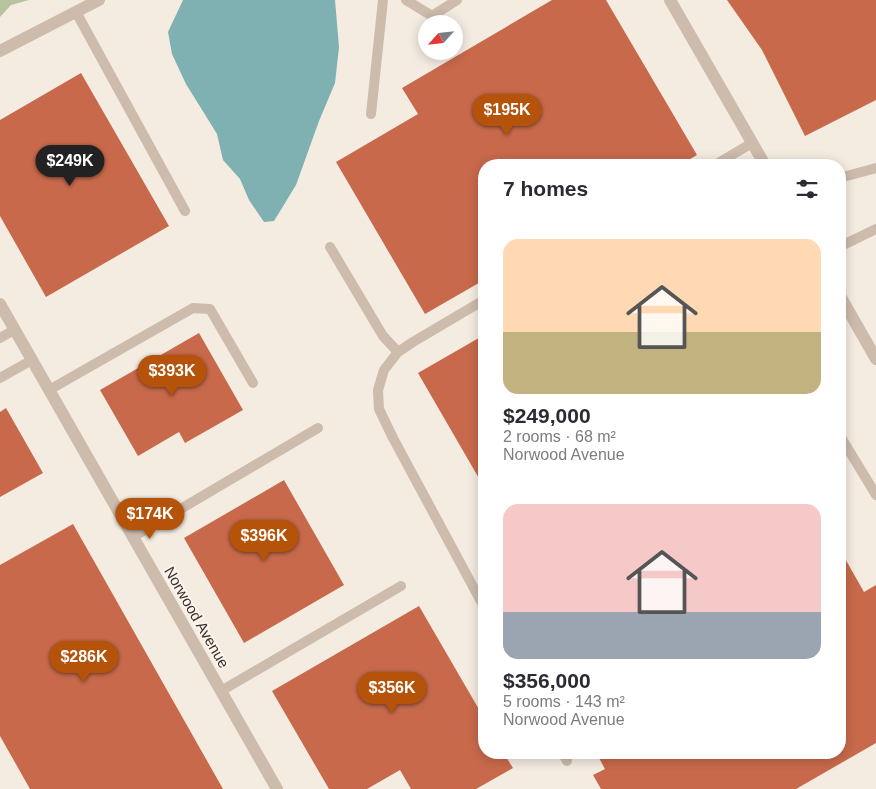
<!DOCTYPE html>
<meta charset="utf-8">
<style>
:root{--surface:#fff;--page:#f2f2f3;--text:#2b2b33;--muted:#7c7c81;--accent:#b45309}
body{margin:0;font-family:Arial,sans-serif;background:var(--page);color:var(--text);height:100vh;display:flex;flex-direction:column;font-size:19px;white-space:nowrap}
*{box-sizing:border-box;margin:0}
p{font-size:16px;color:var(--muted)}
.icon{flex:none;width:28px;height:28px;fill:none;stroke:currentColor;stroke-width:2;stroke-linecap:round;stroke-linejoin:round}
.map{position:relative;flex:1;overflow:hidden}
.details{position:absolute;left:478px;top:159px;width:368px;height:600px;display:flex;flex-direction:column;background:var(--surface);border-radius:20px;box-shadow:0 2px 12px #0003}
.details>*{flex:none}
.needle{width:32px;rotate:243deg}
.tools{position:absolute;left:418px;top:15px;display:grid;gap:10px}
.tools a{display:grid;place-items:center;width:45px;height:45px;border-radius:50%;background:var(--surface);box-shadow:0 2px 12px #0003;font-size:25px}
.price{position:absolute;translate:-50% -42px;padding:0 11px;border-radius:18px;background:var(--accent);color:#fff;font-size:16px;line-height:32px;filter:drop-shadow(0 1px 2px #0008)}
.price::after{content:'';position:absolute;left:50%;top:30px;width:15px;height:11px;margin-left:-8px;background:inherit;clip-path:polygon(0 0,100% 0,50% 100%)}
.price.active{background:#222;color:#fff}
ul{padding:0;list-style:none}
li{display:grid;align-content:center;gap:10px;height:265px;padding:0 25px}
li span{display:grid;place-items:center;height:155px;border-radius:15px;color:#555}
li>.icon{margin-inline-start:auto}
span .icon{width:90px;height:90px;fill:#fffc;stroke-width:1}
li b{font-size:21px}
h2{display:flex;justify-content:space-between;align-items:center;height:60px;padding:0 25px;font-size:21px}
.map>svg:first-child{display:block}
.green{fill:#b8c4a0}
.water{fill:#7fb0b2}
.building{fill:#c8694b}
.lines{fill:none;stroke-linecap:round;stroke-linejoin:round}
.service{stroke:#cdbbac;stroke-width:10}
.minor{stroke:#cdbbac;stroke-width:12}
.labels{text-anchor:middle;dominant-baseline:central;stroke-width:4.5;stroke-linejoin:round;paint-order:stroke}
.street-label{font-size:15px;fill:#3b302b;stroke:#fbf5ee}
</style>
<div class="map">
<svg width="876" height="789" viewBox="0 0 876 789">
<rect width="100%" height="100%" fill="#f4ebe1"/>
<path class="green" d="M0,0H29L11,5L0,17Z"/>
<path class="water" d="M183,0H335L339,47L335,83L319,121L296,185L274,221L264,222L249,200L240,179L223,160L217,134L186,84L172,54L168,32Z"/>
<path class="building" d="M552,0H606L697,155L680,165H484V280L425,314L336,162L418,114L402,88Z
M727,0H876V100L805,136L762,50Z
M81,73L169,226L46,297L0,216V120Z
M199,333L243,410L185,443L179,432L138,456L100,390Z
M484,335V487L418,373Z
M6,408L43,473L0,497V412Z
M284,480L344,585L244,643L184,538Z
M73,524L223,789H30L0,736V565Z
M839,548L864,592L876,585V743L796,789H601L593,775L605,769L599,758L608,752H839Z
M419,606L484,718V752H503L513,768L476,789H411L400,770L367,789H329L272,691Z"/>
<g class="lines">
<path class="service" d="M406,0L432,16L457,0
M76,12L185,211
M371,114L383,0
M715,165L752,143
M839,178L876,168
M330,247L383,336L398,352
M839,247L876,229
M484,300L413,342L398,352L384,370L378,390L379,409L393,438L484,607
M0,338L14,330
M0,378L32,360
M49,390L193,308L210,309L253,383
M839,434L876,495
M133,537L318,428
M221,691L401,586
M562,752L567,761"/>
<path class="minor" d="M670,0L765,165
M0,51L99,0
M839,294L876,359
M0,304L277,789"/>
</g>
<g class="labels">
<g class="street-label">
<text transform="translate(197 617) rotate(60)">Norwood Avenue</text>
</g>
</g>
</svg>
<div class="tools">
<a><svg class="needle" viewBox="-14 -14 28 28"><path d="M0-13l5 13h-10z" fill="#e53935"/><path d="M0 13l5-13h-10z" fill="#7c7c81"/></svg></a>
</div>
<b class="price" style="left:507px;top:136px">$195K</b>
<b class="price active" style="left:70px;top:187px">$249K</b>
<b class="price" style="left:172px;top:397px">$393K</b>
<b class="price" style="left:150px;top:540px">$174K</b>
<b class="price" style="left:264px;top:562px">$396K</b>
<b class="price" style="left:84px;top:683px">$286K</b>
<b class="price" style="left:392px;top:714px">$356K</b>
<section class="details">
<h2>7 homes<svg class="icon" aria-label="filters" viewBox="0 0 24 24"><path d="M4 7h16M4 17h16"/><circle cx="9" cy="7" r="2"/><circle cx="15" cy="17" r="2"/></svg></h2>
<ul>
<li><span style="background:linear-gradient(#ffd9b3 60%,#c2b280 0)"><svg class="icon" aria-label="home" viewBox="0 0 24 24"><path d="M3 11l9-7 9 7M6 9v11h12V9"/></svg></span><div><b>$249,000</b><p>2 rooms · 68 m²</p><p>Norwood Avenue</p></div></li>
<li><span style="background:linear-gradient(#f6c9c9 70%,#9aa5b1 0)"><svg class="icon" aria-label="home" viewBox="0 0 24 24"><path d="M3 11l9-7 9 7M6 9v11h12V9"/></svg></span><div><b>$356,000</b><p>5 rooms · 143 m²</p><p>Norwood Avenue</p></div></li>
</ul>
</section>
</div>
